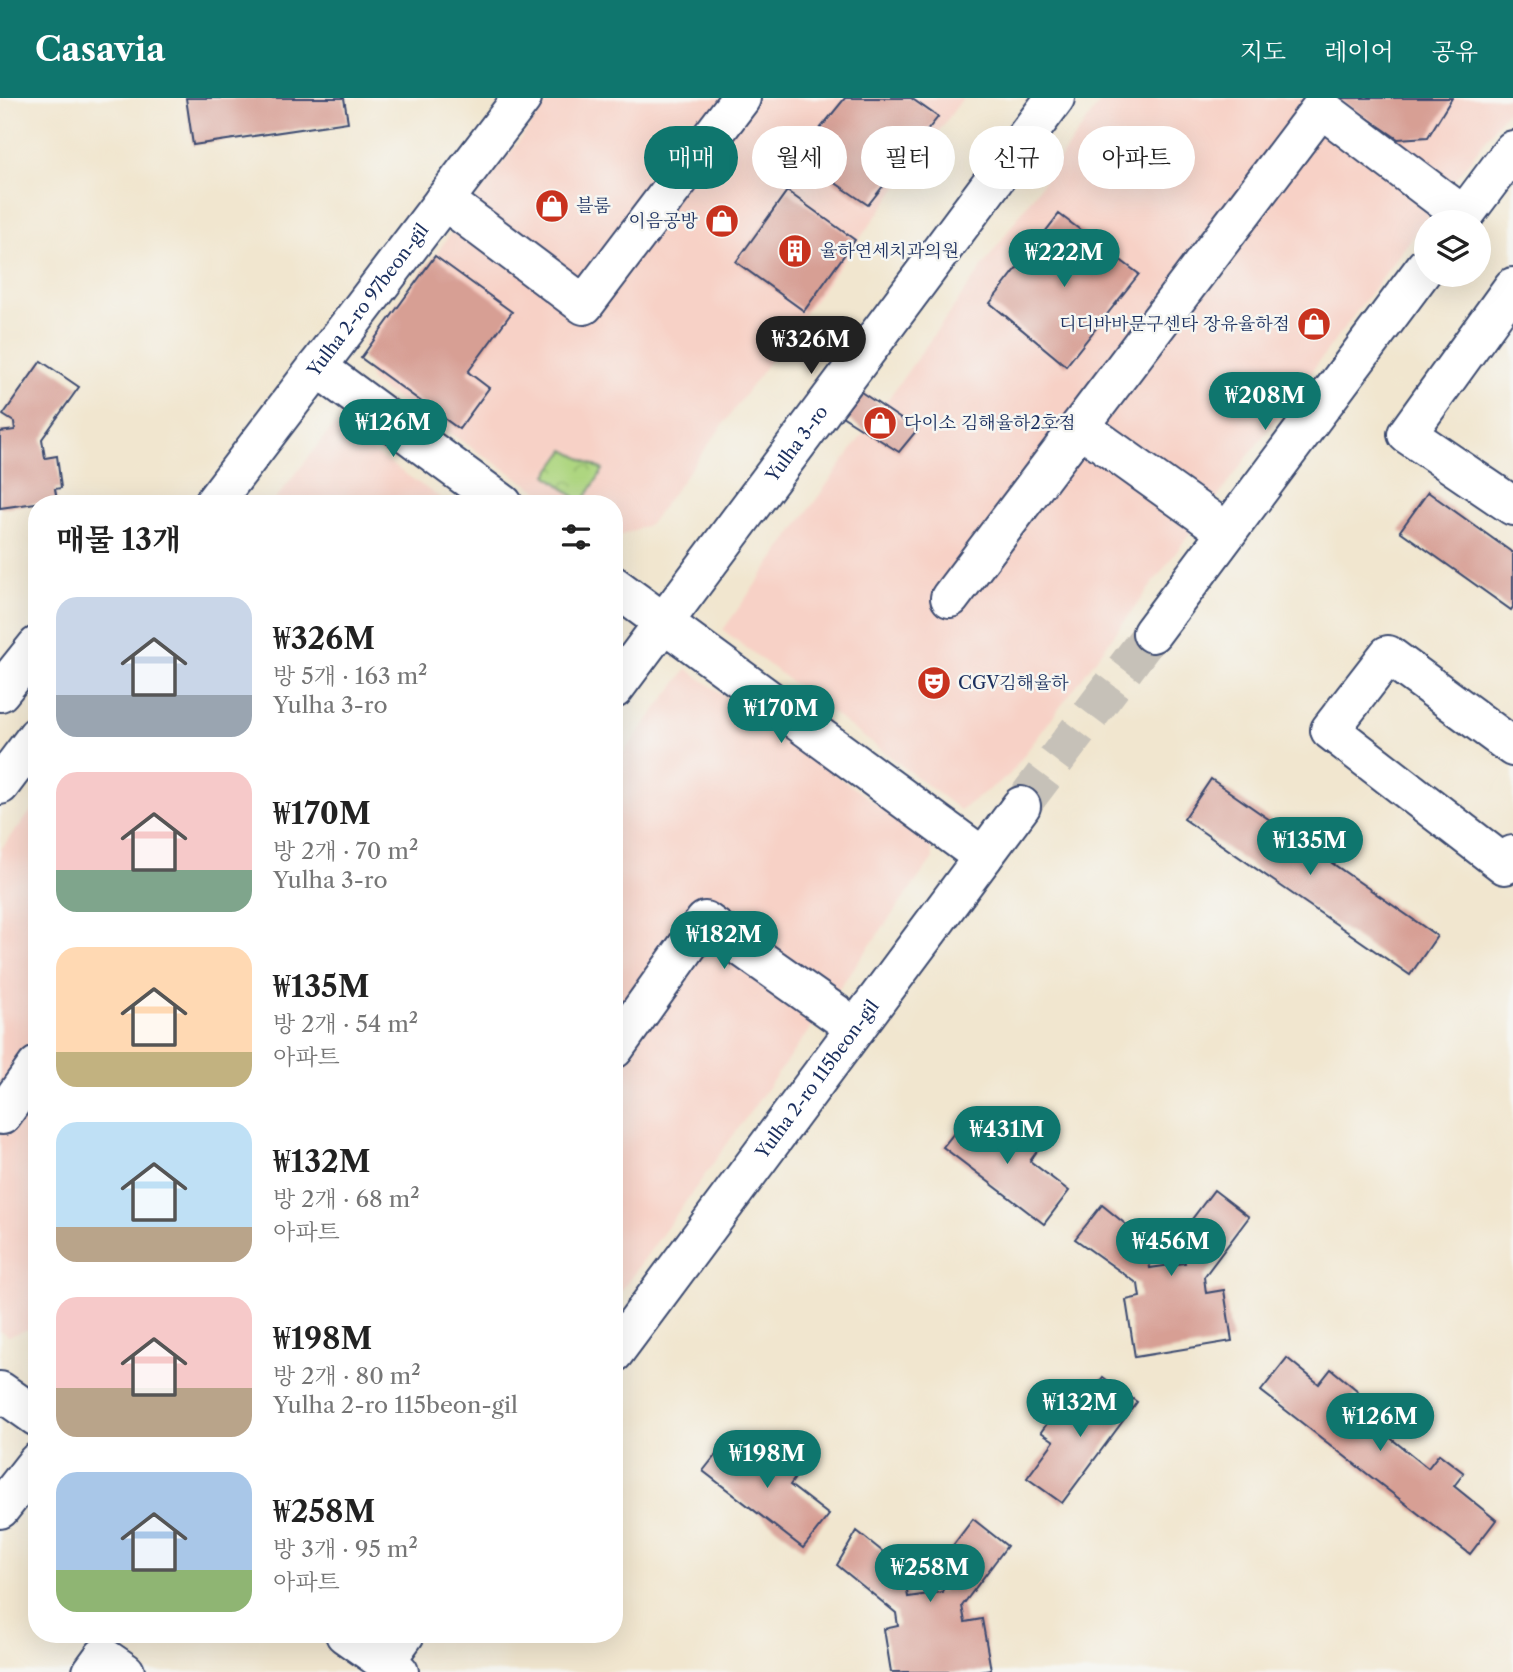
<!DOCTYPE html>
<html lang="ko">
<meta charset="utf-8">
<style>
:root{--surface:#fff;--page:#f6f6f6;--text:#222;--muted:#767676;--accent:#0f766e}
body{margin:0;font-family:"Libre Caslon Text","Noto Serif KR",serif;background:var(--page);color:var(--text);height:100vh;display:flex;flex-direction:column;font-size:26px;white-space:nowrap}
*{box-sizing:border-box;margin:0}
p{font-size:23px;color:var(--muted)}
.icon{flex:none;width:38px;height:38px;fill:none;stroke:currentColor;stroke-width:2;stroke-linecap:round;stroke-linejoin:round}
.map{position:relative;flex:1;overflow:hidden}
.sheet{position:absolute;left:28px;top:397px;width:595px;height:1148px;display:flex;flex-direction:column;background:var(--surface);border-radius:28px;box-shadow:0 7px 28px #0002}
.sheet>*{flex:none}
.top-card{position:absolute;left:644px;top:28px;width:665px;height:63px;display:flex;gap:14px}
.fabs{position:absolute;left:1414px;top:112px;display:grid;gap:14px}
.fabs a{display:grid;place-items:center;width:77px;height:77px;border-radius:50%;background:var(--surface);box-shadow:0 7px 28px #0002;font-size:35px}
.price{position:absolute;translate:-50% -60px;padding:0 16px;border-radius:24px;background:var(--accent);color:#fff;font-size:23px;line-height:46px;filter:drop-shadow(0 2px 4px #0008)}
.price::after{content:'';position:absolute;left:50%;top:42px;width:21px;height:16px;margin-left:-10px;background:inherit;clip-path:polygon(0 0,100% 0,50% 100%)}
.price.on{background:#222;color:#fff}
ul{padding:0;list-style:none}
li{display:flex;align-items:center;gap:21px;height:175px;padding:0 28px}
li span{display:grid;place-items:center;flex:none;width:196px;height:140px;border-radius:21px;color:#555}
li>.icon{margin-inline-start:auto}
span .icon{width:84px;height:84px;fill:#fffc;stroke-width:1}
li b{font-size:30px}
h2{display:flex;justify-content:space-between;align-items:center;height:84px;padding:0 28px;font-size:30px}
.tag{padding:0 24px;border-radius:32px;background:var(--surface);box-shadow:0 7px 28px #0002;font-size:24px;line-height:63px}
.tag.on{background:var(--accent);color:#fff}
header{display:flex;align-items:center;gap:42px;box-sizing:border-box;height:98px;padding:0 35px;background:var(--accent);color:#fff}
header strong{font-size:33px}
nav{display:flex;gap:38px;margin-inline-start:auto;font-size:24px}
.map>svg:first-child{display:block}
.built{fill:#f7d1c6}
.park{fill:url(#park-crowns);stroke:#64826f;stroke-width:2}
.building{fill:#d79f94}
.lines{fill:none;stroke-linecap:round;stroke-linejoin:round}
.minor-tunnel{stroke:#c6c1b8;stroke-width:38;stroke-dasharray:38 19;stroke-linecap:butt}
.minor-casing{stroke:#3b4a6f;stroke-width:42}
.minor{stroke:#fff;stroke-width:38}
.labels{text-anchor:middle;dominant-baseline:central;stroke-width:5;stroke-linejoin:round;paint-order:stroke}
.poi-label{font-size:18px;fill:#1b2f5e;stroke:#f6f6f2;text-anchor:start}
.street-label{font-size:18px;fill:#1b2f5e;stroke:#f6f6f2}
</style>
<header>
<strong>Casavia</strong>
<nav><a>지도</a><a>레이어</a><a>공유</a></nav>
</header>
<div class="map">
<svg width="1513" height="1574" viewBox="0 0 1513 1574">
<defs>
<pattern id="park-crowns" width="20" height="18" patternUnits="userSpaceOnUse" patternTransform="scale(1.75)"><rect width="20" height="18" fill="#aed680"/><path d="M2 6a3 3 0 1 1 6 0M12 15a3 3 0 1 1 6 0" fill="none" stroke="#95b871"/></pattern>
</defs>
<rect width="100%" height="100%" fill="#f6f6f2"/>
<filter id="ink" filterUnits="userSpaceOnUse"><feTurbulence type="fractalNoise" baseFrequency=".0143" numOctaves="2"/><feDisplacementMap in="SourceGraphic" scale="14" xChannelSelector="R" yChannelSelector="G"/><feConvolveMatrix kernelMatrix="1 2 1 2 8 2 1 2 1" color-interpolation-filters="sRGB"/></filter>
<filter id="wash" filterUnits="userSpaceOnUse"><feTurbulence type="fractalNoise" baseFrequency=".00686" numOctaves="4" result="noise"/><feDisplacementMap in="SourceGraphic" scale="28" xChannelSelector="R" yChannelSelector="G"/><feGaussianBlur stdDeviation="1.57" result="paint"/><feColorMatrix in="noise" values="0 0 0 0 0 0 0 0 0 0 0 0 0 0 0 0 0 1.4 0 .05"/><feComposite in="paint" operator="in"/></filter>
<g filter="url(#wash)">
<rect width="100%" height="100%" fill="#f1e6cf"/>
<path class="built" d="M551,0H963L650,426L614,440V406H558L371,284L364,245L435,158L456,127Z
M1103,0H1513V5L1009,677L960,712L723,532Z
M334,327L449,406H272Z
M687,571L930,744L933,760L614,1203V667Z
M37,706V1228L9,1238L0,1233V752Z"/>
<path class="park" d="M565,352L603,372L582,405L547,377Z"/>
<g id="blocks">
<path class="building" d="M186,0H344L348,24L193,47Z
M845,0H911L938,19L868,107L797,59Z
M1338,0H1452L1428,39L1398,41Z
M787,93L855,142L804,213L736,164Z
M1059,116L1139,176L1066,268L990,205Z
M435,158L512,214L468,274L489,290L459,331L361,260Z
M41,263L79,289L42,341L45,360L57,358L61,390L55,391L57,402L0,410V334L15,332L14,324L3,317Z
M861,294L917,332L899,354L842,318Z
M1428,394L1513,455V509L1511,512L1400,433Z
M1211,681L1437,838L1410,877L1184,721Z
M970,1015L1006,1043L1016,1031L1040,1049L1030,1063L1069,1093L1044,1126L943,1049Z
M1214,1092L1249,1119L1204,1179L1206,1195L1224,1192L1232,1243L1135,1259L1126,1202L1140,1199L1138,1186L1075,1141L1102,1107L1145,1142L1150,1170L1185,1165L1180,1137Z
M1287,1260L1319,1286L1331,1271L1358,1293L1348,1306L1428,1370L1439,1356L1464,1375L1454,1388L1496,1422L1470,1456L1261,1293Z
M1103,1279L1137,1304L1062,1405L1027,1380L1054,1343L1041,1334L1059,1309L1073,1319Z
M730,1339L766,1367L775,1354L800,1373L790,1387L829,1417L803,1450L703,1373Z
M973,1421L1007,1448L962,1508L965,1524L982,1521L991,1572L979,1574H891L884,1531L898,1528L896,1515L837,1467L857,1433L903,1470L908,1499L943,1494L939,1466Z"/>
</g>
</g>
<g filter="url(#ink)">
<use href="#blocks" fill-opacity="0" stroke="#3b4a6f" stroke-width="2"/>
<g class="lines">
<path class="minor-tunnel" d="M1021,708L1152,535"/>
<g class="minor-casing">
<g id="minor">
<path d="M444,102L584,207L741,0"/>
<path d="M1459,124L1513,52"/>
<path d="M1513,189L1407,336L1513,408"/>
<path d="M317,269L503,406"/>
<path d="M1080,329L1227,434"/>
<path id="s1" d="M213,406L522,0"/>
<path d="M614,488L983,759"/>
<path d="M950,500L1321,10L1464,118"/>
<path d="M1152,535L1426,168"/>
<path id="s2" d="M614,591L1055,0"/>
<path d="M0,594L37,548"/>
<path d="M1513,649L1388,557L1330,632L1505,767L1513,757"/>
<path d="M0,687L37,638"/>
<path d="M614,951L705,823L856,930"/>
<path d="M0,1015L2,1017L37,968"/>
<path id="s3" d="M614,1255L1021,708"/>
<path d="M0,1293L37,1319"/>
<path d="M0,1411L37,1364"/>
<path d="M345,1536L399,1574"/>
<path d="M385,1564L405,1536"/>
<path d="M92,1574L103,1559L125,1574"/>
</g>
</g>
<use href="#minor" class="minor"/>
</g>
</g>
<defs>
<g id="shop-disc" transform="scale(1.75)"><circle r="9.5" fill="#c8321e" stroke="#f6f6f2"/><path d="M-5-2.5h2.3a2.7 3.5 0 0 1 5.4 0H5L5.5 6h-11ZM-1.5-2.5h3a1.5 2.3 0 0 0-3 0Z" fill="#fff"/></g>
<g id="building-disc" transform="scale(1.75)"><circle r="9.5" fill="#c8321e" stroke="#f6f6f2"/><path d="M-4-6H4V6H1V3H-1V6H-4ZM-2.5-4.3h1.7v1.8h-1.7ZM.8-4.3h1.7v1.8H.8ZM-2.5-1h1.7V.8h-1.7ZM.8-1h1.7V.8H.8Z" fill="#fff"/></g>
<g id="theatre-disc" transform="scale(1.75)"><circle r="9.5" fill="#c8321e" stroke="#f6f6f2"/><path d="M-5-5.5Q0-4 5-5.5V0Q5 5 0 6Q-5 5-5 0ZM-3.3-2.5H-1v1.5H-3.3ZM1-2.5H3.3v1.5H1ZM-2.8 1Q0 5.5 2.8 1Z" fill="#fff"/></g>
</defs>
<g fill-rule="evenodd">
<use href="#shop-disc" x="552" y="108"/>
<use href="#shop-disc" x="722" y="123"/>
<use href="#building-disc" x="795" y="153"/>
<use href="#shop-disc" x="1314" y="226"/>
<use href="#shop-disc" x="880" y="325"/>
<use href="#theatre-disc" x="934" y="585"/>
</g>
<g class="labels">
<g class="poi-label">
<text x="576" y="108">블룸</text>
<text x="698" y="123" text-anchor="end">이음공방</text>
<text x="820" y="153">율하연세치과의원</text>
<text x="1290" y="226" text-anchor="end">디디바바문구센타 장유율하점</text>
<text x="904" y="325">다이소 김해율하2호점</text>
<text x="958" y="585">CGV김해율하</text>
</g>
<g class="street-label">
<text stroke="none"><textPath href="#s1" startOffset="256">Yulha 2-ro 97beon-gil</textPath></text>
<text stroke="none"><textPath href="#s2" startOffset="306">Yulha 3-ro</textPath></text>
<text stroke="none"><textPath href="#s3" startOffset="341">Yulha 2-ro 115beon-gil</textPath></text>
</g>
</g>
</svg>
<div class="fabs">
<a><svg class="icon" aria-label="layers" viewBox="0 0 24 24"><path d="M12 4l9 5-9 5-9-5zM3 14l9 5 9-5"/></svg></a>
</div>
<b class="price" style="left:1064px;top:191px">₩222M</b>
<b class="price on" style="left:811px;top:278px">₩326M</b>
<b class="price" style="left:1265px;top:334px">₩208M</b>
<b class="price" style="left:393px;top:361px">₩126M</b>
<b class="price" style="left:781px;top:647px">₩170M</b>
<b class="price" style="left:1310px;top:779px">₩135M</b>
<b class="price" style="left:724px;top:873px">₩182M</b>
<b class="price" style="left:1007px;top:1068px">₩431M</b>
<b class="price" style="left:1171px;top:1180px">₩456M</b>
<b class="price" style="left:1080px;top:1341px">₩132M</b>
<b class="price" style="left:1380px;top:1355px">₩126M</b>
<b class="price" style="left:767px;top:1392px">₩198M</b>
<b class="price" style="left:930px;top:1506px">₩258M</b>
<div class="top-card">
<a class="tag on">매매</a>
<a class="tag">월세</a>
<a class="tag">필터</a>
<a class="tag">신규</a>
<a class="tag">아파트</a>
</div>
<section class="sheet">
<h2>매물 13개<svg class="icon" aria-label="filters" viewBox="0 0 24 24"><path d="M4 7h16M4 17h16"/><circle cx="9" cy="7" r="2"/><circle cx="15" cy="17" r="2"/></svg></h2>
<ul>
<li><span style="background:linear-gradient(#c9d6e8 70%,#9aa5b1 0)"><svg class="icon" aria-label="home" viewBox="0 0 24 24"><path d="M3 11l9-7 9 7M6 9v11h12V9"/></svg></span><div><b>₩326M</b><p>방 5개 · 163 m²</p><p>Yulha 3-ro</p></div></li>
<li><span style="background:linear-gradient(#f6c9c9 70%,#7fa58c 0)"><svg class="icon" aria-label="home" viewBox="0 0 24 24"><path d="M3 11l9-7 9 7M6 9v11h12V9"/></svg></span><div><b>₩170M</b><p>방 2개 · 70 m²</p><p>Yulha 3-ro</p></div></li>
<li><span style="background:linear-gradient(#ffd9b3 75%,#c2b280 0)"><svg class="icon" aria-label="home" viewBox="0 0 24 24"><path d="M3 11l9-7 9 7M6 9v11h12V9"/></svg></span><div><b>₩135M</b><p>방 2개 · 54 m²</p><p>아파트</p></div></li>
<li><span style="background:linear-gradient(#bfe0f5 75%,#b9a48a 0)"><svg class="icon" aria-label="home" viewBox="0 0 24 24"><path d="M3 11l9-7 9 7M6 9v11h12V9"/></svg></span><div><b>₩132M</b><p>방 2개 · 68 m²</p><p>아파트</p></div></li>
<li><span style="background:linear-gradient(#f6c9c9 65%,#b9a48a 0)"><svg class="icon" aria-label="home" viewBox="0 0 24 24"><path d="M3 11l9-7 9 7M6 9v11h12V9"/></svg></span><div><b>₩198M</b><p>방 2개 · 80 m²</p><p>Yulha 2-ro 115beon-gil</p></div></li>
<li><span style="background:linear-gradient(#a9c7e8 70%,#8fb573 0)"><svg class="icon" aria-label="home" viewBox="0 0 24 24"><path d="M3 11l9-7 9 7M6 9v11h12V9"/></svg></span><div><b>₩258M</b><p>방 3개 · 95 m²</p><p>아파트</p></div></li>
</ul>
</section>
</div>
